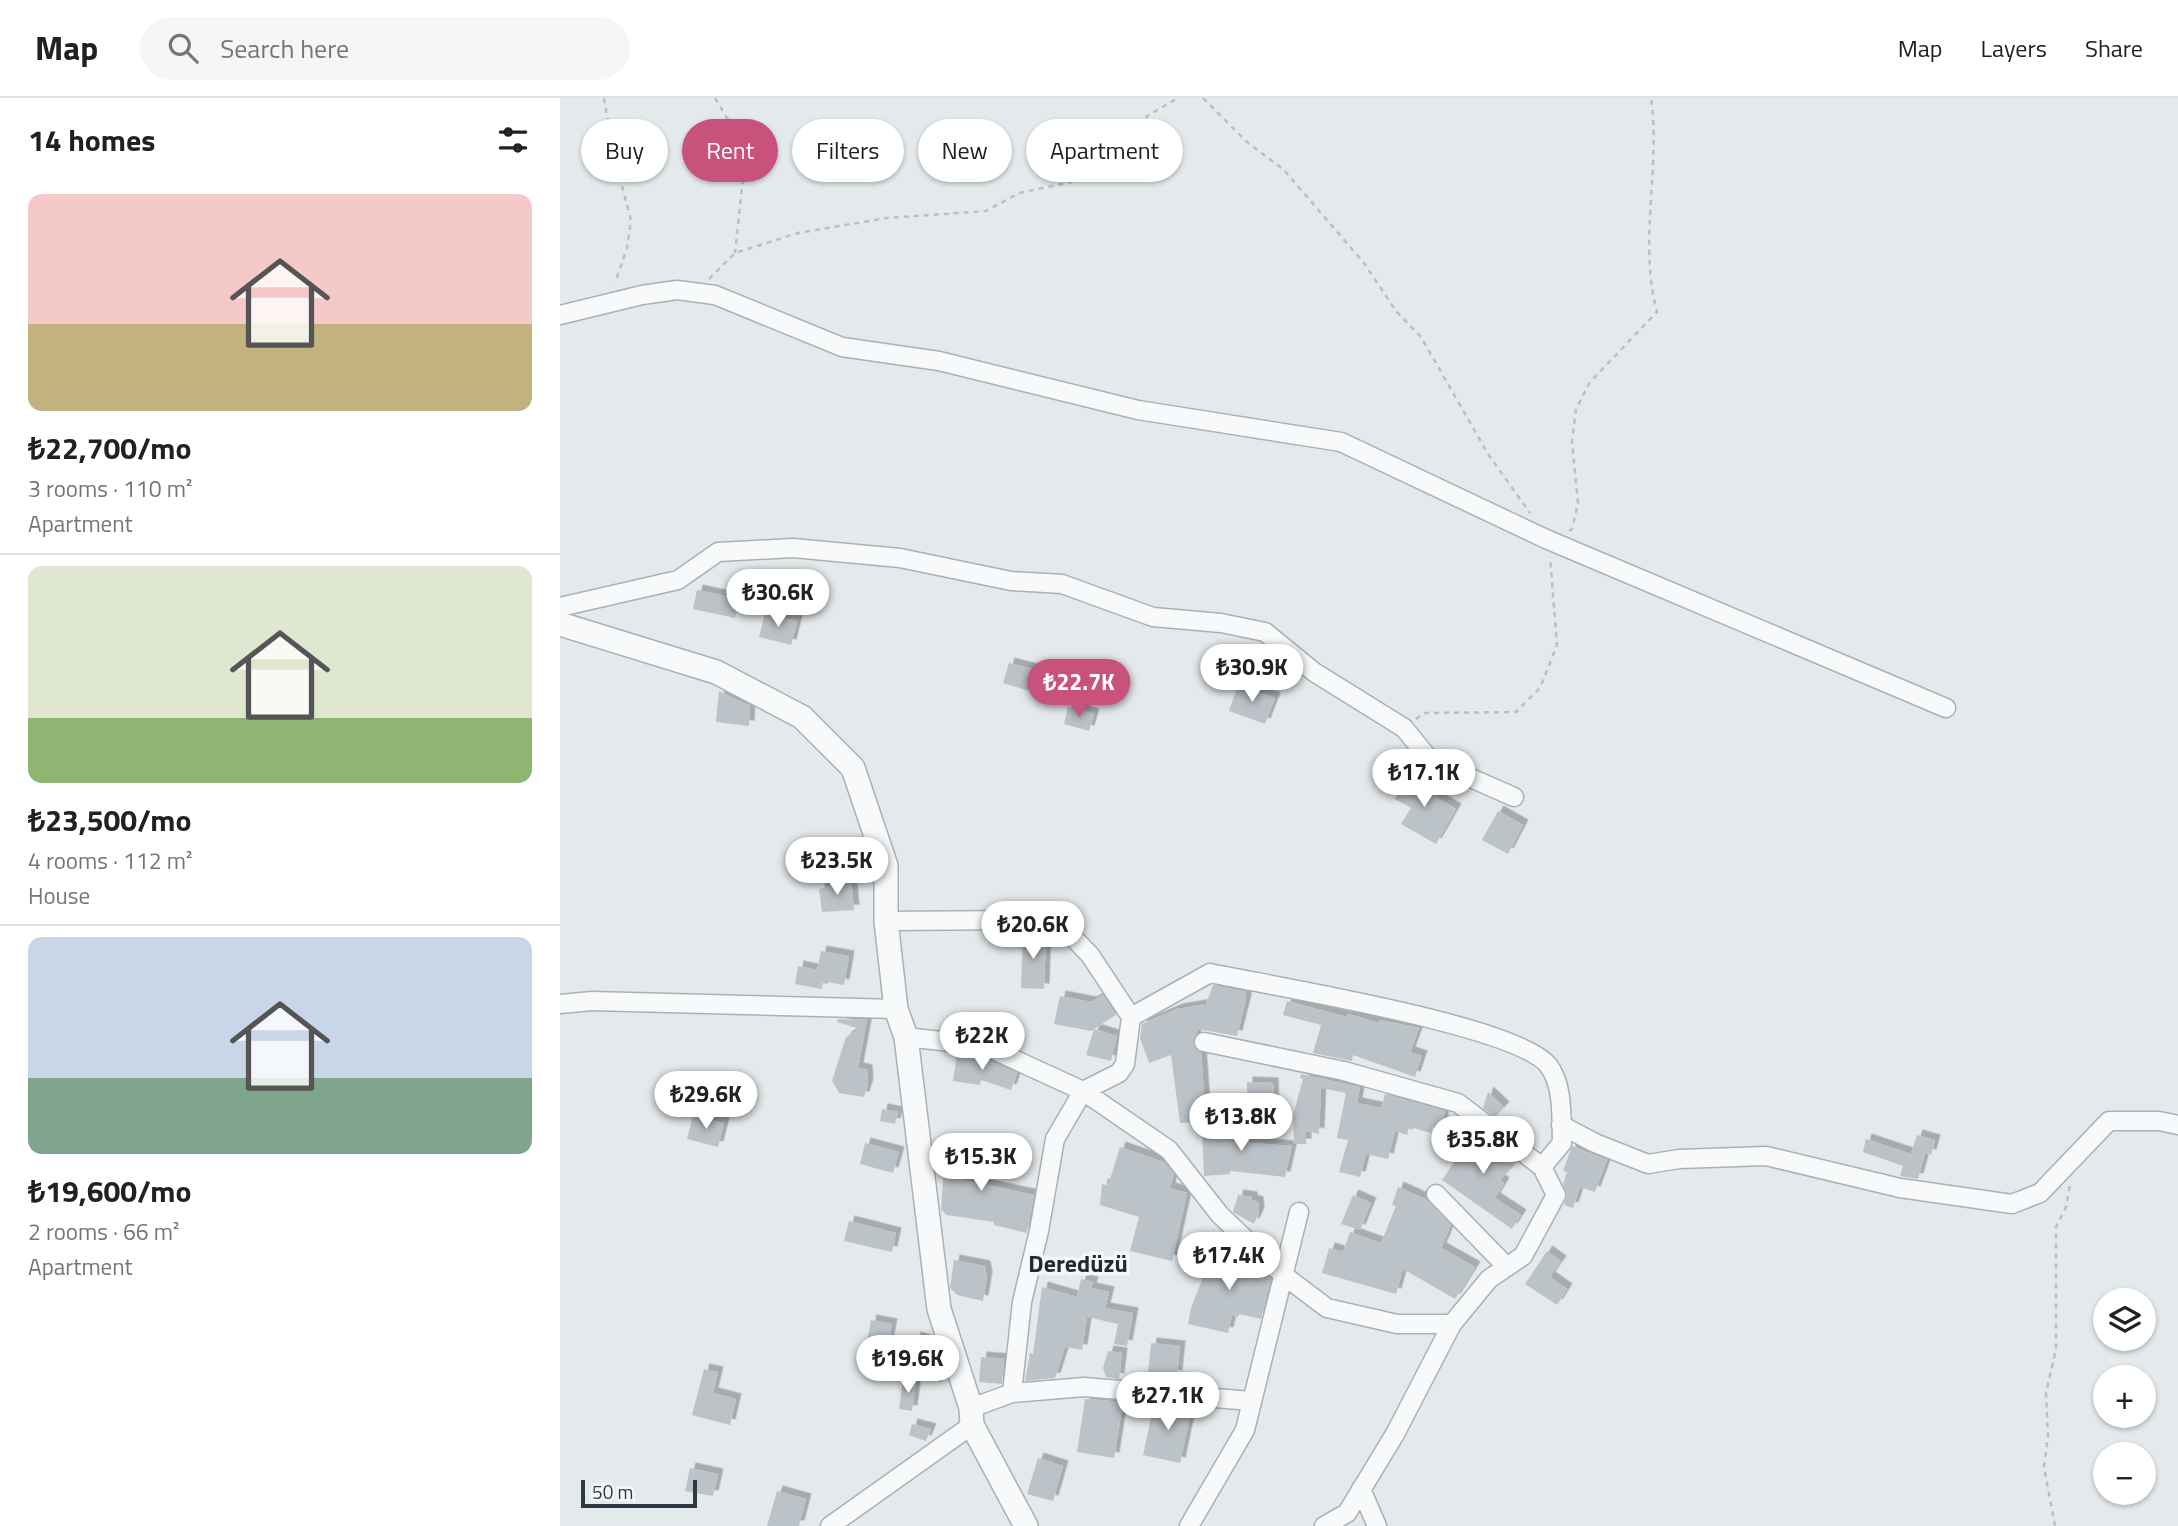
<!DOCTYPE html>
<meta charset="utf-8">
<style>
:root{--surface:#fff;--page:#f6f6f6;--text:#202124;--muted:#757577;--line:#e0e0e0;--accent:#c8527b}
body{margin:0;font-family:"Titillium Web",sans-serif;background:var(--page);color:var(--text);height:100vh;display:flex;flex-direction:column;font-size:26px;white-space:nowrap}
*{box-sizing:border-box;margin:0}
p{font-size:23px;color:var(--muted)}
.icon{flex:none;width:38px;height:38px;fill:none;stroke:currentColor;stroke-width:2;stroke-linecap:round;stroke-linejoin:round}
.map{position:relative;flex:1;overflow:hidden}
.details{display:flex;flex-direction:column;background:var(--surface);width:560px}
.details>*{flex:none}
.hud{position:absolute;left:21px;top:21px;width:665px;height:63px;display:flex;gap:14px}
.tools{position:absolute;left:1533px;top:1190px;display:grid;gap:14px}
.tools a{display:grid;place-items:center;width:63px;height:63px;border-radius:50%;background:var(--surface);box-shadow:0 2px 5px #0004;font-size:35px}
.scale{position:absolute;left:21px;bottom:18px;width:116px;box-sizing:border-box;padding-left:7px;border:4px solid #2d3943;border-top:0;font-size:19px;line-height:24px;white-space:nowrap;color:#2d3943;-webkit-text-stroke:5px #f4f7f9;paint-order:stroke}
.price{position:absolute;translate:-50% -60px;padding:0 16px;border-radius:24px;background:#fff;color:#222;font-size:23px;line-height:46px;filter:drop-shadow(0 2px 4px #0008)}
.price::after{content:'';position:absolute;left:50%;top:42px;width:21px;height:16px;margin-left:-10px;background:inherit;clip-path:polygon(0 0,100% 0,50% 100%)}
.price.selected{background:var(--accent);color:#fff}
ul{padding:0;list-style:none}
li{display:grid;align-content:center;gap:14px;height:371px;padding:0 28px}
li+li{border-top:2px solid var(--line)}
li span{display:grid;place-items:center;height:217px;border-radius:14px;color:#555}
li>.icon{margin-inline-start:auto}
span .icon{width:126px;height:126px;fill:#fffc;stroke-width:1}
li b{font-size:30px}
h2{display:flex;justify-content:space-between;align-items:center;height:84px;padding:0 28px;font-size:30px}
.pill{padding:0 24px;border-radius:32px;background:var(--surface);box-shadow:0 2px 5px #0004;font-size:24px;line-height:63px}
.pill.selected{background:var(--accent);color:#fff}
header{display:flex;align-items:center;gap:42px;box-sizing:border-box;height:98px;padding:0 35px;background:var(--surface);border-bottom:2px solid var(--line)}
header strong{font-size:33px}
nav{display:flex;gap:38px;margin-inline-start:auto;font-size:24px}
.search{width:490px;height:63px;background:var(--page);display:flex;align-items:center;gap:18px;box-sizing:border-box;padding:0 24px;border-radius:38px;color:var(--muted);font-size:26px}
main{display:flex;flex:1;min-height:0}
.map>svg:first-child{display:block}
.building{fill:#bcc3c8;filter:url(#shadow)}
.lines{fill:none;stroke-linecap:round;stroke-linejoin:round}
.minor-casing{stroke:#a9b1b5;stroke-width:21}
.tertiary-casing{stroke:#a9b1b5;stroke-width:26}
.path{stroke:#babfc3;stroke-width:2.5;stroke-dasharray:5 5;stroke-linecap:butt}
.minor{stroke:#f7f9fa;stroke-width:18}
.tertiary{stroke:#f7f9fa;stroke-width:23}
.labels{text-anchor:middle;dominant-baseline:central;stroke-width:7;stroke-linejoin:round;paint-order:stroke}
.quarter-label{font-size:24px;font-weight:bold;fill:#1f2a34;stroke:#f4f7f9}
</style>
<header>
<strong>Map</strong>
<div class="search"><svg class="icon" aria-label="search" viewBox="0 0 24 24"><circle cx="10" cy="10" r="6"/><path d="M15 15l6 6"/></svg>Search here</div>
<nav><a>Map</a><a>Layers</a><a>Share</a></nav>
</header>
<main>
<section class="details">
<h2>14 homes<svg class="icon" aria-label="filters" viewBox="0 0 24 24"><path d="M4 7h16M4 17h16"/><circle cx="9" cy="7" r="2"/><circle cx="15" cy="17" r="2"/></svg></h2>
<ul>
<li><span style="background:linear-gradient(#f6c9c9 60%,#c2b280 0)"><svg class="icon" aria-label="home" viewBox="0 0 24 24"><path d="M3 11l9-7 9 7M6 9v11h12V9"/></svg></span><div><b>₺22,700/mo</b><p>3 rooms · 110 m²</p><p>Apartment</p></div></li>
<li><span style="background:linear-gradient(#dfe7d0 70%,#8fb573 0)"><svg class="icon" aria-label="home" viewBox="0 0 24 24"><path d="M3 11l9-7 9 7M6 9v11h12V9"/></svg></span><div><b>₺23,500/mo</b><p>4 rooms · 112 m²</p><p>House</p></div></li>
<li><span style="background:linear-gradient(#c9d6e8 65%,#7fa58c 0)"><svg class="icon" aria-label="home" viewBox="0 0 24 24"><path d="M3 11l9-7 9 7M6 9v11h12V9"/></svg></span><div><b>₺19,600/mo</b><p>2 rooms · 66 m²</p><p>Apartment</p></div></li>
</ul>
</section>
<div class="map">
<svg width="1618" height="1428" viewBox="0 0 1618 1428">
<defs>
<filter id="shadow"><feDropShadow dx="5.5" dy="-5.5" stdDeviation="0" flood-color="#0004"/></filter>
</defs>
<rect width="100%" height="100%" fill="#e4e9eb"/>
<path class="building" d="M137,492L179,501L175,520L133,511Z
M205,515L237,523L231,547L199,539Z
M449,565L476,572L469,593L443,585Z
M678,587L715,600L705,626L669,613Z
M159,593L190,608L189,628L156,624Z
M508,609L534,616L529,633L504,626Z
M852,670L866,677L860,690L896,711L876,746L841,726L851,710L835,701Z
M938,713L963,727L948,756L922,742Z
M291,781L294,812L262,814L259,791Z
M463,836L486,837L484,891L461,890Z
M261,853L289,858L284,887L263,883L262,891L235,886L238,868L257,872Z
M653,887L686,894V902L677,938L638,931L633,947L641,955L646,1023L620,1025L611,957L589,965L580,940L582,926L617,911L646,906Z
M543,897L556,917L531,933L494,926L500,898L531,904Z
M727,903L787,919L788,916L819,925L820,922L859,930L850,954L862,958L855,979L793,957L792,963L753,955L761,927L723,917Z
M278,921L307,922L298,970L307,972L308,986L304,999L279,995L272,983L286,939L300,931L277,924Z
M534,931L557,938L551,963L526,957Z
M397,956L422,959L457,975L451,992L421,982L420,987L393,983Z
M741,976L800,989L797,1005L821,1010L825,996L885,1013L881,1029L873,1027L871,1035L849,1029L847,1037L835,1033L828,1061L806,1056L800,1079L779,1074L788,1042L777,1040L786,995L761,990L759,1036L746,1033V1046H734L733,1017L743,981L740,980Z
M687,984L713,985L714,1011L687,1010Z
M928,994L944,1009L935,1019L923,1010Z
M322,1011L338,1014L335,1026L320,1023Z
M133,1018L164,1025L158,1049L127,1041Z
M684,1020L690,1045L732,1048L725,1079L670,1073V1076L644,1078L642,1030L672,1029L671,1021Z
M905,1025L956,1064L940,1082L944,1085L935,1100L961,1117L952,1131L882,1082L895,1063L901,1065L913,1047L897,1035Z
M1357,1037L1375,1042L1371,1057L1365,1055L1358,1081L1340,1078L1343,1068L1303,1054L1306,1041L1351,1056Z
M386,1042L425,1047L421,1063L407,1061L403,1082L474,1097L467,1135L434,1127V1124L387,1117L381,1112Z
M305,1045L339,1054L333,1075L300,1066Z
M1012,1048L1047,1062L1035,1094L1020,1089L1013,1110L1004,1107L1007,1097L1003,1086L1007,1074L1003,1073Z
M560,1049L604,1064L614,1076L610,1090L627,1095L612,1163L570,1153L579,1119L540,1107L542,1086L548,1088Z
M838,1089L867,1102L891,1127L881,1150L915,1169L895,1201L843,1171L836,1196L762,1175L769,1150L783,1154L790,1134L821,1145L836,1108L832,1107Z
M678,1097L692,1099V1102L698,1104L699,1115L694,1126L673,1114Z
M793,1097L811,1105L800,1132L781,1126Z
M289,1123L336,1135L332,1154L284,1143Z
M665,1148L684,1156L682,1162L697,1168L711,1181L701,1221L679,1216L678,1219L672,1217L668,1235L628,1226L631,1210L651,1159L659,1163Z
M987,1153L1001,1163L990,1179L1007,1191L997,1207L965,1186Z
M394,1162L425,1168L427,1179L423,1203L397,1197L390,1190Z
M521,1181L533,1184L531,1190L549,1194L545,1210L573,1215L567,1248L554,1246L558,1226L527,1219L522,1252L505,1249L495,1280L465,1283L470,1255L473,1256L482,1189L517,1199Z
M311,1222L332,1226L328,1247L307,1243Z
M355,1239L366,1242L364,1260L352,1258Z
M591,1245L620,1248L617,1278L588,1275Z
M548,1253L562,1255L559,1281L546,1279L543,1270Z
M421,1259L444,1261L442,1286L419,1284Z
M356,1264L383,1269L382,1284L352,1277Z
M144,1271L158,1274L153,1295L176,1301L170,1327L132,1317Z
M343,1281L356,1282L352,1313L339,1311Z
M525,1301L563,1304L554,1360L517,1354Z
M594,1306L632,1309L620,1365L583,1357Z
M352,1326L371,1331L366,1343L349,1337Z
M478,1360L503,1368L493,1403L467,1396Z
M130,1370L158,1376L153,1398L125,1393Z
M217,1393L246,1401L239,1428H207Z"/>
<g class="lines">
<g class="minor-casing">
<path id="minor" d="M0,217L82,197L117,192L155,197L282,249L379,263L578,312L781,344L986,441L1386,610
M0,509L118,482L158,454L233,450L340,460L451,483L502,486L593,519L661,525L705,534L754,574L844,630L870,662L954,699
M326,823L474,822L495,826L505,831L530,857L571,919L565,966L559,975L523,993L495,1041L479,1133L462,1204L452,1295
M0,906L32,903L336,911
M571,919L650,875C711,888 955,927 988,967C1004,987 1001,1020 1002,1045L982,1069L898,1005L784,973L644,944
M346,939L425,948L523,993L609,1052L660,1117L722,1176L767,1210L837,1226H892
M1001,1027L1035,1045L1088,1066L1119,1061L1206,1058L1340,1090L1452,1106L1480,1095L1549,1023H1599L1618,1027
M876,1096L947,1169
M411,1310L452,1295L524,1289L691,1303
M801,1391L817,1428
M270,1428L412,1327
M629,1428L685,1332L739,1114
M764,1428L787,1415L835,1336L892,1226L929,1181L963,1158L996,1097L982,1069"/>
</g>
<g class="tertiary-casing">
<path id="tertiary" d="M0,526L156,574L242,619L293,670L326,768V823L336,911L346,939L379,1211L411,1310L412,1327L466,1428"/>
</g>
<path class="path" d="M44,0L53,55L71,122L67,150L55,185
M155,0L186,51L175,155
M643,0L687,44L724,72L804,165L836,213L861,239L928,356L970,415
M149,181L175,155L238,135L327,120L426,113L459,95L549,76L572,53L587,18L618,0
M1009,433L1012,431L1018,405L1012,344L1016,311L1030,284L1097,214C1078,144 1101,71 1091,0
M856,621L864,615L956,614L980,590L997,547L990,459
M1495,1428L1484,1369L1488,1338L1486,1295L1496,1251V1129L1506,1109L1510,1086"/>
<use href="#minor" class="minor"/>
<use href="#tertiary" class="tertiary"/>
</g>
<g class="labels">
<g class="quarter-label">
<text x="518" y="1165">Deredüzü</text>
</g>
</g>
</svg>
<div class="tools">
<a><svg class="icon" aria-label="layers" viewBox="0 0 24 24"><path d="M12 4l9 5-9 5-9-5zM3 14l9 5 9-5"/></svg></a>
<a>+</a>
<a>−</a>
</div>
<div class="scale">50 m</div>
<b class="price" style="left:218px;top:531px">₺30.6K</b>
<b class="price" style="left:692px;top:606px">₺30.9K</b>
<b class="price selected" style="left:519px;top:621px">₺22.7K</b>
<b class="price" style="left:864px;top:711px">₺17.1K</b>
<b class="price" style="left:277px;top:799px">₺23.5K</b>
<b class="price" style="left:473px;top:863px">₺20.6K</b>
<b class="price" style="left:422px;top:974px">₺22K</b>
<b class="price" style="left:146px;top:1033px">₺29.6K</b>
<b class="price" style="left:681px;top:1055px">₺13.8K</b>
<b class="price" style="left:923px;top:1078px">₺35.8K</b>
<b class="price" style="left:421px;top:1095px">₺15.3K</b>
<b class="price" style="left:669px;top:1194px">₺17.4K</b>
<b class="price" style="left:348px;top:1297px">₺19.6K</b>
<b class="price" style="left:608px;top:1334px">₺27.1K</b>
<div class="hud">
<a class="pill">Buy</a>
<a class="pill selected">Rent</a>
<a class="pill">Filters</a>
<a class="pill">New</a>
<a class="pill">Apartment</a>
</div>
</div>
</main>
